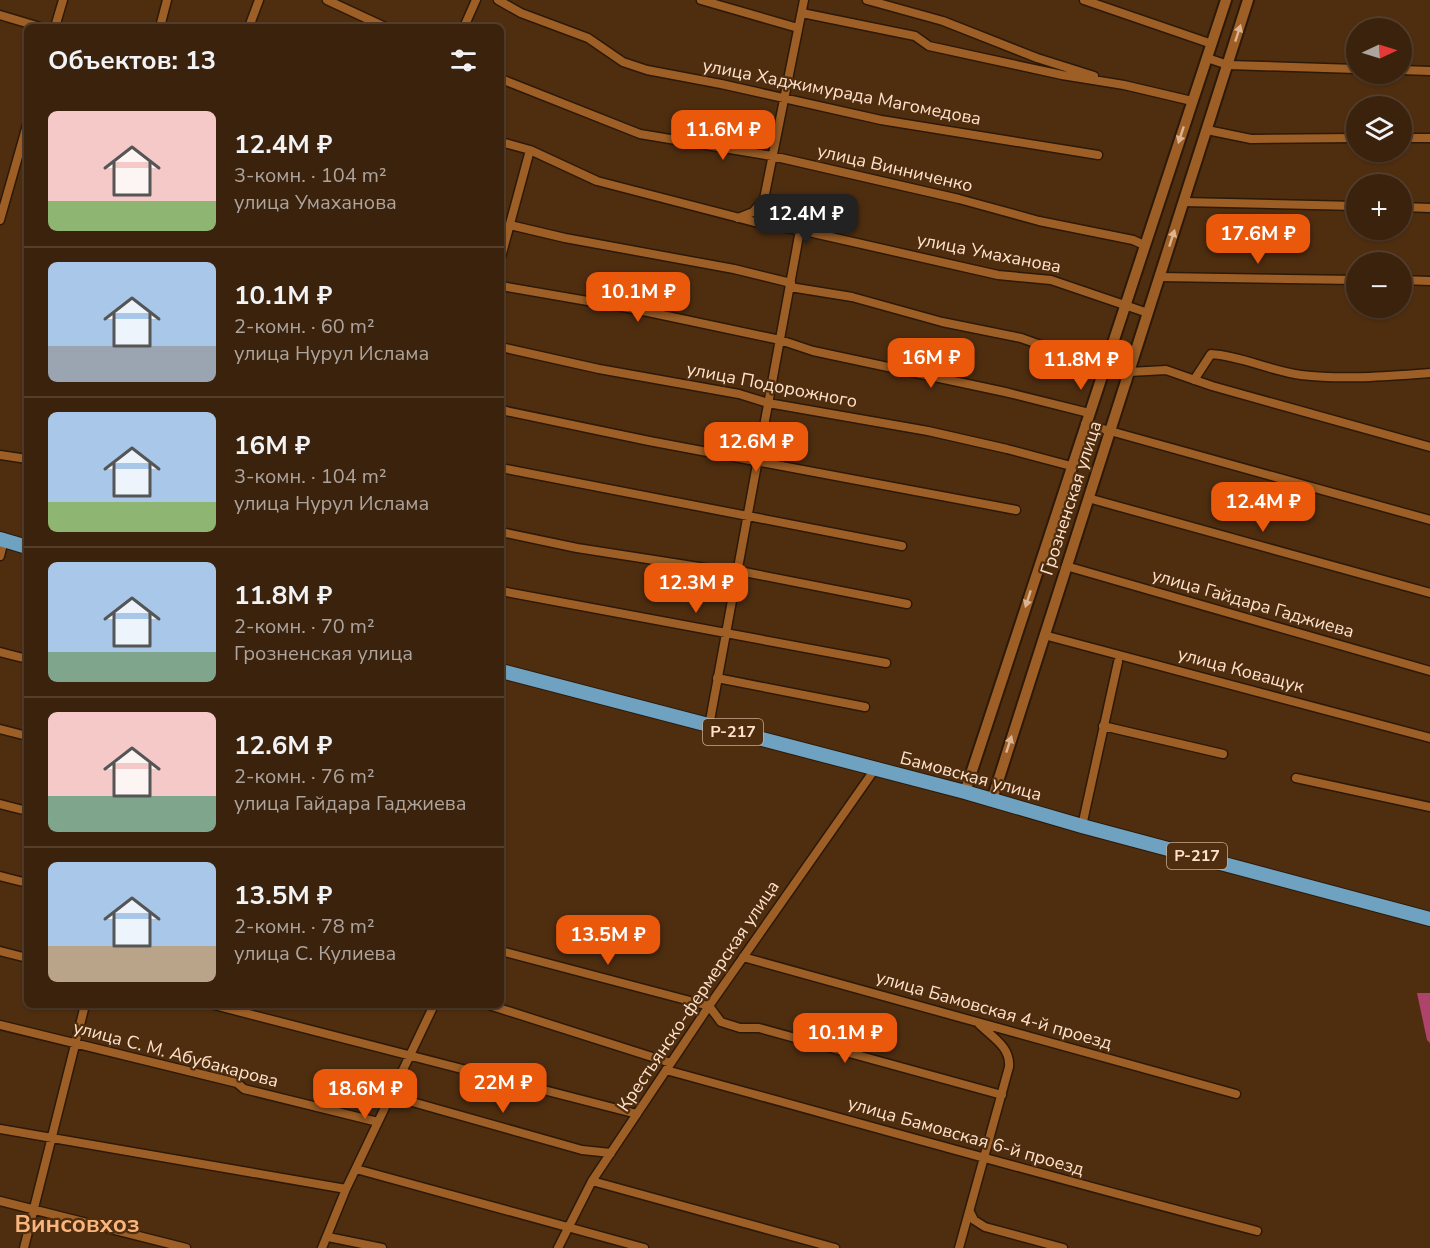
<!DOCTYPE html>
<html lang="ru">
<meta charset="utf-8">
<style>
:root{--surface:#3b220c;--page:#422a15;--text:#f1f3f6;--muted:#aca49d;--line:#543f2d;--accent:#ea580c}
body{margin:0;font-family:"Nunito Sans",sans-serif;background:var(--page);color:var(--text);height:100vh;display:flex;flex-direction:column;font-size:22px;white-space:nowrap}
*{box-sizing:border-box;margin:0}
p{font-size:20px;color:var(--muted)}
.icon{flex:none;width:33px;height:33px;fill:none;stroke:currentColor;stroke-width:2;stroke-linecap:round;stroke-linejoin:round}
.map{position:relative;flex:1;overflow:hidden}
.sheet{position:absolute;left:24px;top:24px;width:480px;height:984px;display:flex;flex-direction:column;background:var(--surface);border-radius:9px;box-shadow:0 2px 4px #0004,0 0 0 2px var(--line)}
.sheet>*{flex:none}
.needle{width:39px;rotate:86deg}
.fabs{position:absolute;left:1346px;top:18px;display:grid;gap:12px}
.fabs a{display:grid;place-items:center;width:66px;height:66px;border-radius:50%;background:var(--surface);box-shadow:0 2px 4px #0004,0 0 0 2px var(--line);font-size:30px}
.price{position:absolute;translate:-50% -51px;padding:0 14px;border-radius:12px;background:var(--accent);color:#fff;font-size:20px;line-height:39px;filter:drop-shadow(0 2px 3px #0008)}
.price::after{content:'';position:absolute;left:50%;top:36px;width:18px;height:14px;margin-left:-9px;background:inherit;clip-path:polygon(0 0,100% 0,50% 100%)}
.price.active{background:#222;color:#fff}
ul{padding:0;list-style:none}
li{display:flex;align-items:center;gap:18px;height:150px;padding:0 24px}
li+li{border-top:2px solid var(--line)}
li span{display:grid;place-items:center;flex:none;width:168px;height:120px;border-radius:9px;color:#555}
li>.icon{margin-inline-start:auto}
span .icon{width:72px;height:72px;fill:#fffc;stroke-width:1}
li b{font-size:26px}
h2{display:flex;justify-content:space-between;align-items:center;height:72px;padding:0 24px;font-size:26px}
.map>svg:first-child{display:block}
.forest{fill:#ae446c}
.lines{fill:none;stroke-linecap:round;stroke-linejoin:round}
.minor-casing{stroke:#2d1908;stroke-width:11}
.tertiary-casing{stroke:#2d1908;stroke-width:14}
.trunk-casing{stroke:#2d1908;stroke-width:16}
.minor{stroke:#9d5f26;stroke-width:8}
.tertiary{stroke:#9d5f26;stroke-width:10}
.trunk{stroke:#6ea2c0;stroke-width:14}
.oneway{fill:#ddb492}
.labels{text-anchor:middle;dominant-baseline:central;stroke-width:4.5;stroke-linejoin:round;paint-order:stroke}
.shield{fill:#4f2e10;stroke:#caac94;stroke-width:1.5}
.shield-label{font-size:16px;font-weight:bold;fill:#ffe2cc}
.street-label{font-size:18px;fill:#ffe2cc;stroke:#4f2e10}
.district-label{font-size:24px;font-weight:bold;fill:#f9b57d;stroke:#4f2e10}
</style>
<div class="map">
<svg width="1430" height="1248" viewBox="0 0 1430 1248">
<rect width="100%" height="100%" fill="#4f2e10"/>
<path class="forest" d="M1417,993H1430V1043L1427,1040Z"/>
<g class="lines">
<g class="minor-casing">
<path id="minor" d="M327,0L385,27
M498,0L521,13L588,38L623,62L647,70L721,84L881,120L1098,155
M701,0L798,28
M867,0L943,21L1037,58L1094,76
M1084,0L1212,44
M802,13L915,36L929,46L1062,75L1124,85L1192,101
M0,15L40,27
M55,27L63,0
M160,27L167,0
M249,27L259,0
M464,27L476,0
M1207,58L1228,65L1356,69
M1401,70L1430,71
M501,79L640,134L772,156L959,199L1039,221L1133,240L1144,245
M1207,130L1251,139L1356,138
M1401,138H1430
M501,142L530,150L597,181L766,225L800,230L998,275L1051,280L1148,313
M1183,202L1356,206
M1401,207L1430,208
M738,218L753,212L763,201
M0,220L27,125
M510,225L565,238L734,269L791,283
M766,225L761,214L804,0
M501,257L530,150
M1159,277L1356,280
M1401,280L1430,281
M501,286L634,309L780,340L813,351L1005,392L1089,413
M790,287L852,297L942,322L1021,338L1080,359L1105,364
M501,347L599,369L739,394L768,403L928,431L1007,449L1071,466
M1129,372L1166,370L1212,386L1430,447
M1194,380L1211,354C1242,356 1270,371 1301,375C1344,380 1387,376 1430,373
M501,410L649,441L1016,510
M1085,424L1430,520
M0,455L27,459
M501,468L902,546
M1088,498L1430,593
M501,532L577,548L731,572L739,571L907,604
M0,556L4,540
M1066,566L1430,671
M501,591L886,663
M1044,635L1430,738
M0,652L27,659
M717,678L865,707
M709,726L800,230
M1103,726L1223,754
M0,729L27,736
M1296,778L1430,807
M0,804L27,811
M1082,826L1118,662
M0,876L27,883
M0,951L27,958
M501,951L709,1006L721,1022L740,1028H759L1002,1095
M743,957L1236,1094
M214,1005L637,1114
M489,1005L671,1063
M0,1025L237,1083L244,1089L378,1122
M666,1070C863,1124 1060,1180 1257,1231
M391,1096L582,1150L611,1153
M0,1129L346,1189
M356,1169L644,1248
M592,1181L835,1248
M0,1201L186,1248
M970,1212L974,1220L985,1227L1063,1248
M328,1237L382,1248
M24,1248L85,1005
M322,1248L346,1189L434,1005
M558,1248L592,1181L709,1006L875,769
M959,1248L1009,1067C1011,1047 992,1037 979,1024"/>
</g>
<g class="tertiary-casing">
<path id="tertiary" d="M965,792L1226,0
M992,800L1248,0"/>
</g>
<g class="trunk-casing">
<path id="trunk" d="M0,539L27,547
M501,671L965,792L1082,826L1430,919"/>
</g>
<use href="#minor" class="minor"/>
<use href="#tertiary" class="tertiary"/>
<use href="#trunk" class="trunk"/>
</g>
<defs><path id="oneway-solid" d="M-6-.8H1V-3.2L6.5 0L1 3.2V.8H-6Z" transform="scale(1.5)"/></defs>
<g class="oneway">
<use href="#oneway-solid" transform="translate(1238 33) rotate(-72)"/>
<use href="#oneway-solid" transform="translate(1181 135) rotate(108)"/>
<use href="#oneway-solid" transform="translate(1172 238) rotate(-72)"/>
<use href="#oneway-solid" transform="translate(1028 599) rotate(108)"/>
<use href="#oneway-solid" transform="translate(1009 744) rotate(-72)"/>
</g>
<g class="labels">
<g class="shield">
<rect x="703" y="719" width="60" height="26" rx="4.5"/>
<rect x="1167" y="843" width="60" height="26" rx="4.5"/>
</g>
<g class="shield-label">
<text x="733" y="732">Р-217</text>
<text x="1197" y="856">Р-217</text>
</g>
<g class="street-label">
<text transform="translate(842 92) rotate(11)">улица Хаджимурада Магомедова</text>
<text transform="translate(895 168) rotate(13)">улица Винниченко</text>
<text transform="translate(989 253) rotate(11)">улица Умаханова</text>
<text transform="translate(772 385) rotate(11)">улица Подорожного</text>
<text transform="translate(1071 498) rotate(-72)">Грозненская улица</text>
<text transform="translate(1253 603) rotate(16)">улица Гайдара Гаджиева</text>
<text transform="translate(1241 670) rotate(15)">улица Коващук</text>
<text transform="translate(971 776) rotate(15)">Бамовская улица</text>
<text transform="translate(698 996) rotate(-56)">Крестьянско-фермерская улица</text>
<text transform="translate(994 1010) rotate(16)">улица Бамовская 4-й проезд</text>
<text transform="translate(176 1054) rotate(15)">улица С. М. Абубакарова</text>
<text transform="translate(966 1136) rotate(16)">улица Бамовская 6-й проезд</text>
</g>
<g class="district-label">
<text x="77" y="1224">Винсовхоз</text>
</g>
</g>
</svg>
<div class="fabs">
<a><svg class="needle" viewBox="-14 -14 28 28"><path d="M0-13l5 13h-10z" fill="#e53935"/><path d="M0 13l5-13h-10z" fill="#aca49d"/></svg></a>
<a><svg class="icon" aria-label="layers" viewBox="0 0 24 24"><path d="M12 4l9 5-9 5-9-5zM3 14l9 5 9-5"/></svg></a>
<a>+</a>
<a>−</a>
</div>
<b class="price" style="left:723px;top:161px">11.6M ₽</b>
<b class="price active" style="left:806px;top:245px">12.4M ₽</b>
<b class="price" style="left:1258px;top:265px">17.6M ₽</b>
<b class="price" style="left:638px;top:323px">10.1M ₽</b>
<b class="price" style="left:931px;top:389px">16M ₽</b>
<b class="price" style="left:1081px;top:391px">11.8M ₽</b>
<b class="price" style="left:756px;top:473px">12.6M ₽</b>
<b class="price" style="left:1263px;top:533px">12.4M ₽</b>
<b class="price" style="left:696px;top:614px">12.3M ₽</b>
<b class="price" style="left:608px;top:966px">13.5M ₽</b>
<b class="price" style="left:845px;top:1064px">10.1M ₽</b>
<b class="price" style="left:503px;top:1114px">22M ₽</b>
<b class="price" style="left:365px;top:1120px">18.6M ₽</b>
<section class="sheet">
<h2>Объектов: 13<svg class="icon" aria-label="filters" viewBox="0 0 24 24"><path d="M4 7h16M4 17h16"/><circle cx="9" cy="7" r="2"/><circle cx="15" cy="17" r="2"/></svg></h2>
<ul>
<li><span style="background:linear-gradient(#f6c9c9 75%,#8fb573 0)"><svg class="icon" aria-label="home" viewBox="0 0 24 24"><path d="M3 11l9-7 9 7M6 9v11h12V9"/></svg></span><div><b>12.4M ₽</b><p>3-комн. · 104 m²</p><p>улица Умаханова</p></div></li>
<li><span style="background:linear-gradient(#a9c7e8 70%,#9aa5b1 0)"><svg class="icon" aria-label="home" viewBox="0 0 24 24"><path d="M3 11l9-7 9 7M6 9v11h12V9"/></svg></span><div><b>10.1M ₽</b><p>2-комн. · 60 m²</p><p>улица Нурул Ислама</p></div></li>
<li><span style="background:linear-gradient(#a9c7e8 75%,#8fb573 0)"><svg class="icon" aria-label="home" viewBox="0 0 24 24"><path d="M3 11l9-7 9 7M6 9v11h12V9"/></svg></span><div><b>16M ₽</b><p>3-комн. · 104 m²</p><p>улица Нурул Ислама</p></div></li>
<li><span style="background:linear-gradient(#a9c7e8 75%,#7fa58c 0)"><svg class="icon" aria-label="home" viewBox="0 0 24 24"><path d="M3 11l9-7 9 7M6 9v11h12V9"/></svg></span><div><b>11.8M ₽</b><p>2-комн. · 70 m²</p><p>Грозненская улица</p></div></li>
<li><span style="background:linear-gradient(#f6c9c9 70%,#7fa58c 0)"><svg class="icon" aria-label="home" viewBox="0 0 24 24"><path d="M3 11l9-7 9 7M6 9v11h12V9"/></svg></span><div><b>12.6M ₽</b><p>2-комн. · 76 m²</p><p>улица Гайдара Гаджиева</p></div></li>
<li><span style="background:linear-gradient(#a9c7e8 70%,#b9a48a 0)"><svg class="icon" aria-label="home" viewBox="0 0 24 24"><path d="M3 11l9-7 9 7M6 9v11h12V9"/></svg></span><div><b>13.5M ₽</b><p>2-комн. · 78 m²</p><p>улица С. Кулиева</p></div></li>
</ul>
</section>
</div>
